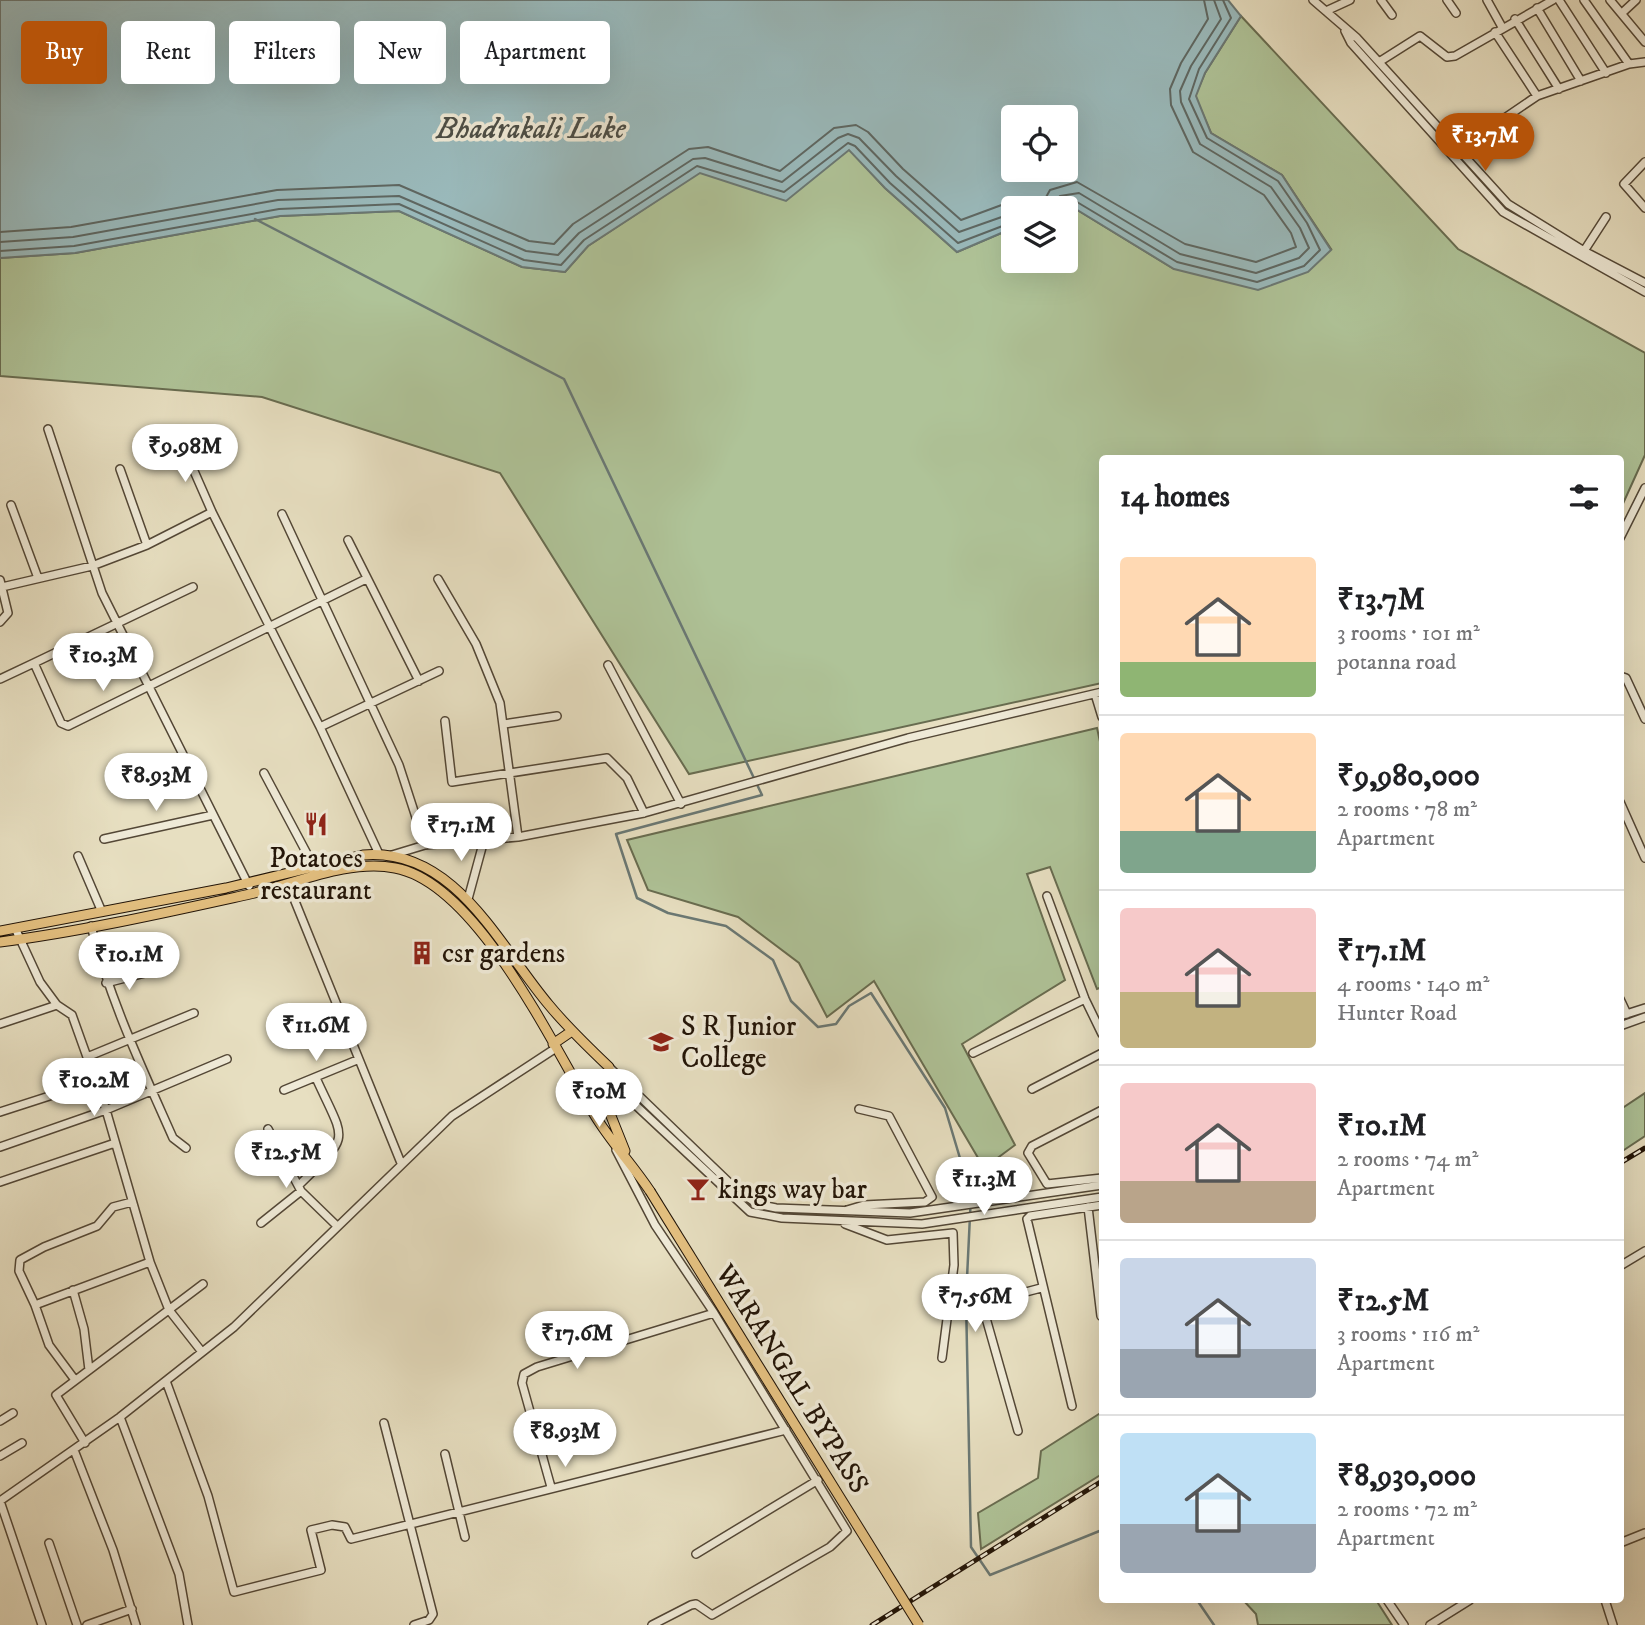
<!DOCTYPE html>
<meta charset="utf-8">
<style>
:root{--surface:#fff;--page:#f2f2f2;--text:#202124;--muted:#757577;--line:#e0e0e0;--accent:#b45309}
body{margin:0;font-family:"IM FELL DW Pica",serif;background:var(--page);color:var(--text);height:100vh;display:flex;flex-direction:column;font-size:26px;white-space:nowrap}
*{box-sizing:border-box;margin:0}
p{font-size:23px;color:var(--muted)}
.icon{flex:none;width:38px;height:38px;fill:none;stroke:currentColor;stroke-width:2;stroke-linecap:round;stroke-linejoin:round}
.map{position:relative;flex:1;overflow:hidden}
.details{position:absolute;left:1099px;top:455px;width:525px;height:1148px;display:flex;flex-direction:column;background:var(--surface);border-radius:7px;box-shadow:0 7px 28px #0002}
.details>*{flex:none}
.top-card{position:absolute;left:21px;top:21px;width:665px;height:63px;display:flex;gap:14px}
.tools{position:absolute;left:1001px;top:105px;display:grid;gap:14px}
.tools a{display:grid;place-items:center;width:77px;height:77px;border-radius:7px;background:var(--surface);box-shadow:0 7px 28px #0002;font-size:35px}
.price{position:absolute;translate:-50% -60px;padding:0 16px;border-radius:24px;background:#fff;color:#222;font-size:23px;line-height:46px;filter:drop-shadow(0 2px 4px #0008)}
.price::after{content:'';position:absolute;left:50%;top:42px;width:21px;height:16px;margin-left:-10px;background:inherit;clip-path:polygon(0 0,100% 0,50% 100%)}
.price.active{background:var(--accent);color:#fff}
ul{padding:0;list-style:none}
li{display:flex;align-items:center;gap:21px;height:175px;padding:0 21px}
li+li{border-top:2px solid var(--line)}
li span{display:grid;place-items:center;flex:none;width:196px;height:140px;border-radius:7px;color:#555}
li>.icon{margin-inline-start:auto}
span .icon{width:84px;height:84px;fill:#fffc;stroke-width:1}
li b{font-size:30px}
h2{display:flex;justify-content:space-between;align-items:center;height:84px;padding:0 21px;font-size:30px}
.tag{padding:0 24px;border-radius:7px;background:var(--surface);box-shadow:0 7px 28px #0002;font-size:24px;line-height:63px}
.tag.active{background:var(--accent);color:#fff}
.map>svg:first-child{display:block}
.green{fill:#afc398;stroke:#686c50;stroke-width:2}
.water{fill:#9ababc;stroke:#6a7874;stroke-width:2;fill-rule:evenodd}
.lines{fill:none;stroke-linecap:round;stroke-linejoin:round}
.shore{stroke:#5e6762;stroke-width:2}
.stream{stroke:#6a7874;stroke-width:2.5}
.minor-casing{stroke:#534736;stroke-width:10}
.major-casing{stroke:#221407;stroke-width:11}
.minor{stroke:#efead7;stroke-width:7}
.major{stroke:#e4c080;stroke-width:9}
.rail-casing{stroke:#221407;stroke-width:5}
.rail{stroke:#efead7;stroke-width:2.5;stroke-dasharray:8;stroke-linecap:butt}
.major-bridge-casing{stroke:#221407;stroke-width:11;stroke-linecap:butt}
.major-bridge{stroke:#e4c080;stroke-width:9}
.labels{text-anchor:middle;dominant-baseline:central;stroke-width:7;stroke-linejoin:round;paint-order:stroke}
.poi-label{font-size:28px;fill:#221407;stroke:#efead7;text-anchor:start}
.street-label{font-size:28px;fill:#221407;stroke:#efead7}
.water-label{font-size:30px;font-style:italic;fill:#4c4e46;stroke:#efead7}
</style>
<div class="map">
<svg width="1645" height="1625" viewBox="0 0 1645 1625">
<rect width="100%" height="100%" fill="#e7dfc1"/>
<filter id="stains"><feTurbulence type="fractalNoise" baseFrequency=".00286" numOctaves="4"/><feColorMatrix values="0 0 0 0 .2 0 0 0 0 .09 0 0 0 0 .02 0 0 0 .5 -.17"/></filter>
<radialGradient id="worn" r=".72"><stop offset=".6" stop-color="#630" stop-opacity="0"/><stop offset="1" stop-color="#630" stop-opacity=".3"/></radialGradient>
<path class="green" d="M1241,16L1458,249L1645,353V455L1621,508L1620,458H1102V683L689,774L500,473L262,397L0,376V258L75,253L280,216L399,211L522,267L565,272L588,246L700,172L786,200L849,149L885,188L957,252L1013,228V261H1066V210L1074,208L1174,269L1331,249L1282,175L1211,133L1195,96L1205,73Z
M1097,728L1102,751V987L1097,989L1050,867L1027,874L1065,980L962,1044L1015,1145L984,1168L874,981L827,1017L799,963L738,917L648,890L627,840Z
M1645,1093V1136L1621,1152V1109Z
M1102,1412V1474L981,1549L978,1513L1038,1478L1041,1451Z
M1243,1600H1376L1392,1625H1258L1256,1614Z"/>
<path class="water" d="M0,0H1228L1241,16L1205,73L1196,96L1211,133L1282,175L1331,250L1308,272L1258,290L1174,269L1074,208L1066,210L1013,208V228L957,252L885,188L849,150L786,201L700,173L588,246L565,272L522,267L399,211L280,216L75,253L0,258ZM1013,117H1066V170H1013Z"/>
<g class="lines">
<path class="shore" d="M1040,208L1050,190L1077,182L1185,244L1256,262L1296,247L1291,233L1264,195L1193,152L1171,105L1170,89L1181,63L1208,19L1204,0
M1050,208L1060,196L1079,193L1180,254L1256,273L1299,258L1309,248L1300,228L1271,187L1200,144L1181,102L1180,91L1191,66L1221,19L1214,0
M1059,208L1064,204L1077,202L1177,262L1257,282L1304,266L1320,250L1307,223L1278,181L1207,138L1189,99L1199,69L1231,18L1223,0
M0,232L71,227L277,190L399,185L529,241L554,244L573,224L689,149L708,147L780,171L834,128L856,125L868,132L903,169L961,220L1007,203L1029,208
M0,242L73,237L278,200L399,196L526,251L558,255L579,233L693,159L705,158L782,182L838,138L848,134L859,138L896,176L959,232L1013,213
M0,251L74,246L279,209L399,204L524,260L561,265L584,240L697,166L784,192L848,143L855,146L890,183L958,243L1013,222"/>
<path class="stream" d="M255,219L564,379L762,795L616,834L637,898L668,913L726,926L773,960L791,1001L818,1027L836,1024L849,1006L871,993L945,1108L971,1195L966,1299L971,1547L990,1575L1102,1530
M1197,1600L1214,1625"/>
<g class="minor-casing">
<path id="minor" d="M1313,0L1357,38L1508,204L1584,251L1645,283
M1381,0L1392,15
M1447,0L1456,13
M1487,0L1502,27
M1559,0L1606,73
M1584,0L1629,64
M1610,0L1645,42
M1537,8L1581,81
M1326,11L1350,0
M1622,13L1636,0
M1515,19L1559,89
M1345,31L1351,43L1503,212L1645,292
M1495,32L1537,96
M1379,62L1420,36L1447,57L1455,56L1553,0
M1455,152L1537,96L1629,64L1645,62
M1645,162L1624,184L1645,208
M1584,251L1606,217
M48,429L102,593L249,886
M183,446L212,512L320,727L379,854
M11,505L38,578
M282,514L399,765L425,845
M1620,538L1645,488
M348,540L419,681
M147,545L212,512
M438,579L476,644L500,703L518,837
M0,580L8,613L0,622
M2,587L92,566L147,545L120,469
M193,587L34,663L61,723L68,726L366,579
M608,665L681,804
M1620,676L1626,678L1645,719
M0,679L34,663
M1095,694L1102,717
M445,721L452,782L607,758L627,778L644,813
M504,724L557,716
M320,727L439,671
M264,773L313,865
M1620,802L1645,858
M104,839L213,815
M392,855L425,845L518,837L644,813L908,738L1102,692
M78,856L102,912
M288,884L401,1163
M1047,896L1085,999L1102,1034
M468,899L484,840
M91,926C110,1000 142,1068 173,1138L186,1148
M15,928L40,982L57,1005L72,1015L106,1110L150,1262L35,1305L49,1345L75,1380
M106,983L145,973
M1620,999L1627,1014
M1620,1016L1645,1008
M0,1024L57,1005
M1620,1026L1645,1017
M973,1053L1085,999
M87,1057L194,1013
M609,1067L736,1189L757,1204L776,1208L910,1213L1102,1185
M1032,1089L1102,1053
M284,1090L357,1060
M581,1091C597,1097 613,1091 629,1099L750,1212L782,1218L922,1224L1102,1197
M1102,1110L1032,1146L1028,1153L1047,1184L1102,1178
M0,1112L96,1081
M268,1129L301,1191L336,1225
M0,1147L106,1110L227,1059
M616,1150L655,1225L714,1313L847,1531L830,1547L712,1615L696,1604L691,1605L652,1625
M0,1182L115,1143
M299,1185C352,1133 346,1144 316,1078
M1088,1207L1101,1316
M847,1210L864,1205L925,1202L932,1197L889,1116L859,1109
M261,1223L301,1191
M845,1224L887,1240L953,1233L954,1265L942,1358
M150,1262L169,1310L202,1352
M1620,1266L1645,1251
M73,1290L84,1329L89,1370
M35,1305L19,1271L20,1260L44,1247L97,1226L113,1207L132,1202
M166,1381L208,1496L234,1592L321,1570L311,1530L332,1525L345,1527L351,1539L786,1430
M1072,1406L1027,1219L1030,1216L1102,1205
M120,1417L179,1574L188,1625
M0,1421L13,1413
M384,1423L433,1614L429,1620L414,1625
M1018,1431L984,1311L992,1301L1041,1288
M85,1443L56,1395L203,1284
M74,1450L113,1550L136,1625
M445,1454L465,1537
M0,1456L22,1443
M551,1487L522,1383L524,1374L537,1367L714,1313
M0,1501L120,1417L234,1327L452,1116L556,1048
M0,1501L42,1625
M49,1543L77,1625
M1620,1543L1645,1533
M696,1554L818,1480
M1387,1600L1404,1625
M1605,1600L1613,1625
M87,1625L132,1609
M1430,1625L1470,1600"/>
</g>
<g class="major-casing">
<path id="major" d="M0,931L226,888L363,855C455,847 499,946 549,1005C567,1027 588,1047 609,1067L611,1116L625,1151
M0,942C84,931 168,912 250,894C295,884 348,859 395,868C477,883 553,1046 594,1114C610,1141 632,1164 650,1191
M553,1044L572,1031"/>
</g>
<use href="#minor" class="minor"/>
<use href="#major" class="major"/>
<g class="rail-casing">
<path id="rail" d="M1620,1163L1645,1148
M872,1625L1102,1481"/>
</g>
<use href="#rail" class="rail"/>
<g class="major-bridge-casing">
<path id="major-bridge" d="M650,1191L919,1625"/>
</g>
<use href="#major-bridge" class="major-bridge"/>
</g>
<defs>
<g id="restaurant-bare" transform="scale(1.89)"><path d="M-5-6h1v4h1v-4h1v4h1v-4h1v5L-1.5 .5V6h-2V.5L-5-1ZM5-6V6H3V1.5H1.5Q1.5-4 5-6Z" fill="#8f2418" stroke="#efead7" stroke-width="2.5" paint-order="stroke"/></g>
<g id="building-bare" transform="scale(1.89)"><path d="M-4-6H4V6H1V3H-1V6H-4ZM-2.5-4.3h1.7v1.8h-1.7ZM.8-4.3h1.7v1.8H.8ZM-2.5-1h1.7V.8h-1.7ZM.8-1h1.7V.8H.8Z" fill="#8f2418" stroke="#efead7" stroke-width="2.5" paint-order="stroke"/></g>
<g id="university-bare" transform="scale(1.89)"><path d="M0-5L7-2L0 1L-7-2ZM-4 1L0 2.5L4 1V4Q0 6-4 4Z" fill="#8f2418" stroke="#efead7" stroke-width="2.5" paint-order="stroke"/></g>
<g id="bar-bare" transform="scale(1.89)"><path d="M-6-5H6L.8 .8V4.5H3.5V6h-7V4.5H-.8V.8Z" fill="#8f2418" stroke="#efead7" stroke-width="2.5" paint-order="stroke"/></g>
</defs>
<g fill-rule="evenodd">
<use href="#restaurant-bare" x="316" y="824"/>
<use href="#building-bare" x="422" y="953"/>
<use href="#university-bare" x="661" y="1042"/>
<use href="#bar-bare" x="698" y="1189"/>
</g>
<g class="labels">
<g class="poi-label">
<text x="316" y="858" text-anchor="middle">Potatoes<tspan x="316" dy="32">restaurant</tspan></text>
<text x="442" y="953">csr gardens</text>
<text x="681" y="1026">S R Junior<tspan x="681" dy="32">College</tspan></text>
<text x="718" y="1189">kings way bar</text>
</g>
<g class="street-label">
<text transform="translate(792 1379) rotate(58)">WARANGAL BYPASS</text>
</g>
<g class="water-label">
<text x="531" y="129">Bhadrakali Lake</text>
</g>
</g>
<rect width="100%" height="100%" filter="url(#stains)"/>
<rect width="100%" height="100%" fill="url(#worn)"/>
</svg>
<div class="tools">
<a><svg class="icon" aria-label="locate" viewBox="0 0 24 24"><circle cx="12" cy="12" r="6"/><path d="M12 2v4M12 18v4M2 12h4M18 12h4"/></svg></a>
<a><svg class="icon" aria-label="layers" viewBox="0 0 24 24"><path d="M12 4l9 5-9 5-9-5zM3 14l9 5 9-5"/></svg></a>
</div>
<b class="price active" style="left:1485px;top:173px">₹13.7M</b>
<b class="price" style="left:185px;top:484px">₹9.98M</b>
<b class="price" style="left:103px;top:693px">₹10.3M</b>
<b class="price" style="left:156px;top:813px">₹8.93M</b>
<b class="price" style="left:461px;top:863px">₹17.1M</b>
<b class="price" style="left:129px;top:992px">₹10.1M</b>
<b class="price" style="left:316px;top:1063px">₹11.6M</b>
<b class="price" style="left:94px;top:1118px">₹10.2M</b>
<b class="price" style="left:599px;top:1129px">₹10M</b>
<b class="price" style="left:286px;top:1190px">₹12.5M</b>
<b class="price" style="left:984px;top:1217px">₹11.3M</b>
<b class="price" style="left:975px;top:1334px">₹7.56M</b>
<b class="price" style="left:577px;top:1371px">₹17.6M</b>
<b class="price" style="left:565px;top:1469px">₹8.93M</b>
<div class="top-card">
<a class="tag active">Buy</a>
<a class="tag">Rent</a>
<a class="tag">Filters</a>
<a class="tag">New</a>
<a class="tag">Apartment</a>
</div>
<section class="details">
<h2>14 homes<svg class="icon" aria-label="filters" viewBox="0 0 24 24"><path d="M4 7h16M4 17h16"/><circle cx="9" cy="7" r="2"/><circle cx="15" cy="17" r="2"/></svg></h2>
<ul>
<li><span style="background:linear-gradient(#ffd9b3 75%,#8fb573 0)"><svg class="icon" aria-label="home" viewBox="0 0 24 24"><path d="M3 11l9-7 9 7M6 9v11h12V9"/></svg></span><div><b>₹13.7M</b><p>3 rooms · 101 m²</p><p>potanna road</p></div></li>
<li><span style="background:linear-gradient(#ffd9b3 70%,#7fa58c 0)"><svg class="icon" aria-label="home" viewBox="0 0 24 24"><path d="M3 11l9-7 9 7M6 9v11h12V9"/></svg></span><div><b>₹9,980,000</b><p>2 rooms · 78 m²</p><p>Apartment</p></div></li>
<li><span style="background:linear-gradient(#f6c9c9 60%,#c2b280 0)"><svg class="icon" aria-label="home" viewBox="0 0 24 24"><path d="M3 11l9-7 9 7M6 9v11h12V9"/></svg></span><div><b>₹17.1M</b><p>4 rooms · 140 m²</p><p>Hunter Road</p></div></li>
<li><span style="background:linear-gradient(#f6c9c9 70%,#b9a48a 0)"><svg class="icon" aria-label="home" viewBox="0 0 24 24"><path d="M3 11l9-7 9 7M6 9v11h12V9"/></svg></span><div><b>₹10.1M</b><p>2 rooms · 74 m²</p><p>Apartment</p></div></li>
<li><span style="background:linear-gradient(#c9d6e8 65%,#9aa5b1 0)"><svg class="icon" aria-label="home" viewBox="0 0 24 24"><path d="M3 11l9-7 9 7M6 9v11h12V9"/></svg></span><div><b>₹12.5M</b><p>3 rooms · 116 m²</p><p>Apartment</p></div></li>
<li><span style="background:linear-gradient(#bfe0f5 65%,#9aa5b1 0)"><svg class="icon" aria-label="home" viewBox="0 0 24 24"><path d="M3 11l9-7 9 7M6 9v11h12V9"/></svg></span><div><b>₹8,930,000</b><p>2 rooms · 72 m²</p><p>Apartment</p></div></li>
</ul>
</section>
</div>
